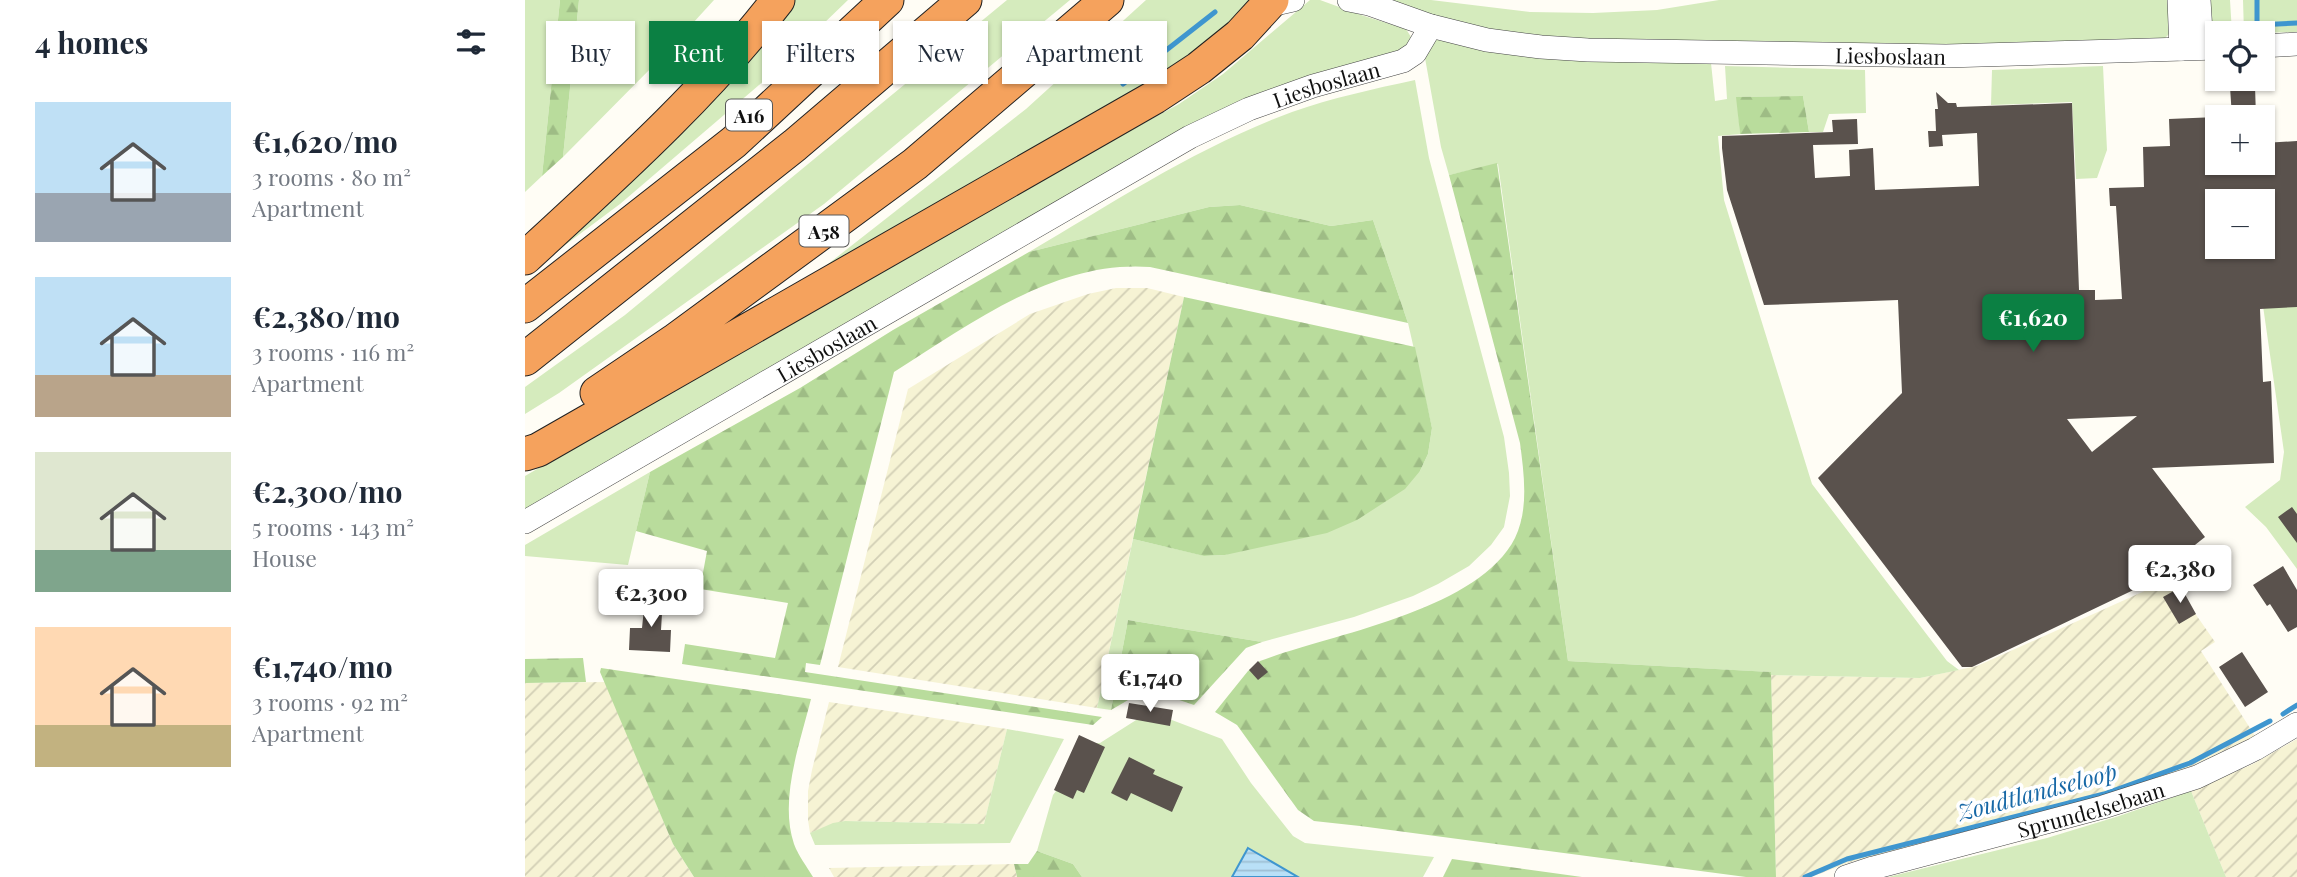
<!DOCTYPE html>
<meta charset="utf-8">
<style>
:root{--surface:#fff;--page:#f2f2f3;--text:#1f2937;--muted:#747a83;--accent:#0b8043}
body{margin:0;font-family:"Playfair Display",serif;background:var(--page);color:var(--text);height:100vh;display:flex;flex-direction:column;font-size:26px;white-space:nowrap}
*{box-sizing:border-box;margin:0}
p{font-size:23px;color:var(--muted)}
.icon{flex:none;width:38px;height:38px;fill:none;stroke:currentColor;stroke-width:2;stroke-linecap:round;stroke-linejoin:round}
.map{position:relative;flex:1;overflow:hidden}
.details{display:flex;flex-direction:column;background:var(--surface);width:525px}
.details>*{flex:none}
.guide{position:absolute;left:21px;top:21px;width:665px;height:63px;display:flex;gap:14px}
.tools{position:absolute;left:1680px;top:21px;display:grid;gap:14px}
.tools a{display:grid;place-items:center;width:70px;height:70px;border-radius:0px;background:var(--surface);box-shadow:0 2px 5px #0004;font-size:35px}
.price{position:absolute;translate:-50% -60px;padding:0 16px;border-radius:7px;background:#fff;color:#222;font-size:23px;line-height:46px;filter:drop-shadow(0 2px 4px #0008)}
.price::after{content:'';position:absolute;left:50%;top:42px;width:21px;height:16px;margin-left:-10px;background:inherit;clip-path:polygon(0 0,100% 0,50% 100%)}
.price.on{background:var(--accent);color:#fff}
ul{padding:0;list-style:none}
li{display:flex;align-items:center;gap:21px;height:175px;padding:0 35px}
li span{display:grid;place-items:center;flex:none;width:196px;height:140px;border-radius:0px;color:#555}
li>.icon{margin-inline-start:auto}
span .icon{width:84px;height:84px;fill:#fffc;stroke-width:1}
li b{font-size:30px}
h2{display:flex;justify-content:space-between;align-items:center;height:84px;padding:0 35px;font-size:30px}
.chip{padding:0 24px;border-radius:0px;background:var(--surface);box-shadow:0 2px 5px #0004;font-size:24px;line-height:63px}
.chip.on{background:var(--accent);color:#fff}
main{display:flex;flex:1;min-height:0}
.map>svg:first-child{display:block}
.farmland{fill:url(#farmland-furrows)}
.grass{fill:#d5ebbd}
.forest{fill:url(#forest-firs)}
.water{fill:url(#water-rules);stroke:#3f96cf;stroke-width:2}
.lines{fill:none;stroke-linecap:round;stroke-linejoin:round}
.stream{stroke:#3f96cf;stroke-width:5}
.building{fill:#5a524d;fill-rule:evenodd}
.minor-casing{stroke:#444;stroke-width:24}
.highway-casing{stroke:#222;stroke-width:35}
.minor{stroke:#fff;stroke-width:23}
.highway{stroke:#f5a25d;stroke-width:33}
.labels{text-anchor:middle;dominant-baseline:central;stroke-width:7;stroke-linejoin:round;paint-order:stroke}
.shield{fill:#fff;stroke:#585858;stroke-width:2}
.shield-label{font-size:19px;font-weight:bold;fill:#111}
.street-label{font-size:21px;fill:#111;stroke:#fff}
.water-label{font-size:23px;font-style:italic;fill:#1768a6;stroke:#fff}
</style>
<main>
<section class="details">
<h2>4 homes<svg class="icon" aria-label="filters" viewBox="0 0 24 24"><path d="M4 7h16M4 17h16"/><circle cx="9" cy="7" r="2"/><circle cx="15" cy="17" r="2"/></svg></h2>
<ul>
<li><span style="background:linear-gradient(#bfe0f5 65%,#9aa5b1 0)"><svg class="icon" aria-label="home" viewBox="0 0 24 24"><path d="M3 11l9-7 9 7M6 9v11h12V9"/></svg></span><div><b>€1,620/mo</b><p>3 rooms · 80 m²</p><p>Apartment</p></div></li>
<li><span style="background:linear-gradient(#bfe0f5 70%,#b9a48a 0)"><svg class="icon" aria-label="home" viewBox="0 0 24 24"><path d="M3 11l9-7 9 7M6 9v11h12V9"/></svg></span><div><b>€2,380/mo</b><p>3 rooms · 116 m²</p><p>Apartment</p></div></li>
<li><span style="background:linear-gradient(#dfe7d0 70%,#7fa58c 0)"><svg class="icon" aria-label="home" viewBox="0 0 24 24"><path d="M3 11l9-7 9 7M6 9v11h12V9"/></svg></span><div><b>€2,300/mo</b><p>5 rooms · 143 m²</p><p>House</p></div></li>
<li><span style="background:linear-gradient(#ffd9b3 70%,#c2b280 0)"><svg class="icon" aria-label="home" viewBox="0 0 24 24"><path d="M3 11l9-7 9 7M6 9v11h12V9"/></svg></span><div><b>€1,740/mo</b><p>3 rooms · 92 m²</p><p>Apartment</p></div></li>
</ul>
</section>
<div class="map">
<svg width="1772" height="877" viewBox="0 0 1772 877">
<defs>
<pattern id="farmland-furrows" width="10" height="10" patternUnits="userSpaceOnUse" patternTransform="scale(1.75)"><rect width="10" height="10" fill="#f6f3d4"/><path d="M-1 1l2-2M0 10L10 0M9 11l2-2" fill="none" stroke="#d2cfb5"/></pattern>
<pattern id="forest-firs" width="22" height="20" patternUnits="userSpaceOnUse" patternTransform="scale(1.75)"><rect width="22" height="20" fill="#b9dc9c"/><path d="M5 1l3.5 6h-7zM16 11l3.5 6h-7z" fill="#9ebc85"/></pattern>
<pattern id="water-rules" width="6" height="5" patternUnits="userSpaceOnUse" patternTransform="scale(1.75)"><rect width="6" height="5" fill="#b9e0f7"/><path d="M0 2.5h6" fill="none" stroke="#9ebfd3"/></pattern>
</defs>
<rect width="100%" height="100%" fill="#fffdf5"/>
<path class="farmland" d="M591,288H622L659,297L572,708L313,667L383,389L505,314L563,294Z
M1642,573L1690,642L1676,651L1730,736L1667,766L1605,790L1326,862L1286,877H1251L1246,675L1395,678L1452,666L1624,589Z
M80,682L148,844L169,877H0V683Z
M304,702L482,729L459,824L320,821L285,833L283,820V791L287,770Z
M1772,739V877H1701L1666,791L1728,764Z
M489,864L492,877H309L304,868Z"/>
<path class="grass" d="M0,0H35L17,176L0,192Z
M54,0H189L136,58L38,157Z
M267,0H323L240,80L95,204L0,275V267Z
M482,0H545L299,204L34,393L0,414V387L100,315Z
M621,0H732L653,72L289,275L501,109Z
M785,0H795L836,15L881,29L886,37L880,49L774,80L0,514V476L452,214L654,104L698,74Z
M860,0H906L1005,12L1068,13L1132,10L1194,0H1647L1645,33L1638,40L1440,50L1025,39L928,23Z
M1682,0H1705L1707,33H1692V35C1683,27 1683,12 1682,0Z
M1718,0H1772V32L1719,33Z
M913,36L1186,63L1190,101L1202,99L1200,66L1340,70L1341,113L1304,114L1298,132H1284L1278,96L1212,97L1215,134L1193,136L1199,200L1287,484L1422,661L1434,670L1395,678L1246,675L1245,672L1043,661L973,164L924,175L916,147L900,58Z
M1578,66L1582,150L1572,178L1551,179L1547,102L1466,105L1467,70Z
M890,80L904,158L979,437L984,473L985,496L979,527L966,545L944,566L913,584L888,596L829,617L737,642L603,620L586,710L572,708L608,539L680,556L700,555L895,471L903,454L907,428L883,323L848,220L806,226L715,205L684,207L504,252C589,202 674,146 767,112C807,98 848,89 890,80Z
M1772,301V569L1741,527L1720,507L1755,480L1759,452L1738,306Z
M125,472L103,565L0,556V545Z
M631,714L697,739L726,783L768,836L780,843L909,857L898,877H773L724,848L707,877H557L548,864L512,851L528,795L548,769L562,743H575L619,715Z
M482,729L539,739L485,843L290,845L285,833L308,823L320,821L459,824Z
M1666,791L1701,877H1363L1522,838L1594,816Z"/>
<path class="forest" d="M35,0H54L38,157L17,176Z
M1278,96L1284,132L1215,134L1211,97Z
M972,163L1043,661L1246,672L1251,877H1221L835,826L789,821L773,810L712,725L690,712L723,671L735,661C806,634 953,611 990,538C1004,509 999,474 995,443L924,175Z
M715,205L806,226L848,220L883,323L625,267C529,260 446,324 369,372L295,665L281,663L280,672L577,717L568,725L157,664L160,644L250,658L263,603L175,589L182,551L111,531L125,472L275,388L368,330L504,252L684,207Z
M659,297L890,347L907,428L903,454L895,471L880,489L832,520L802,533L700,555L679,556L608,539Z
M603,620L737,642L721,648L669,705L622,689L586,710Z
M58,658L61,682L0,683V659Z
M76,668L286,699C275,743 254,800 269,844C273,855 282,867 288,877H169L148,844L75,672Z
M512,851L548,864L557,877H492L489,864H503Z
M927,859L1057,877H918Z"/>
<path class="water" d="M723,848L773,877H707Z"/>
<g class="lines">
<path class="stream" d="M1732,0V25L1772,23
M598,84L690,12
M1758,714L1772,705
M1280,877L1322,859L1579,794L1665,763L1745,721"/>
</g>
<path class="building" d="M1730,86L1731,117H1707L1705,87Z
M1411,92L1423,103H1431L1432,107L1547,103L1554,290H1570V300L1597,299L1591,206H1585L1584,188L1619,187L1618,147L1645,146L1644,119L1692,117V163H1738V143L1772,141V307L1735,309L1738,382L1746,381L1749,463L1627,468L1680,537L1621,584L1447,667H1437L1293,478L1377,393L1373,300L1239,305L1202,190L1197,148V136L1308,132L1307,120L1332,119L1333,144L1288,145L1290,178L1325,176L1324,150L1348,148L1350,190L1454,186L1452,133L1417,135L1418,146L1404,147L1403,131H1411L1410,109H1413ZM1692,201H1738V247H1692ZM1612,416L1567,452L1542,419Z
M1767,507L1772,514V543L1753,517Z
M1758,566L1772,590V627L1763,632L1745,604L1742,606L1728,585Z
M1656,587L1671,614L1654,624L1638,597Z
M123,596L138,597L136,630H146L145,652L104,650L105,628H117L120,599H123Z
M1717,652L1743,692L1720,707L1694,667Z
M733,661L743,672L733,680L724,670Z
M604,703L648,710L645,726L601,718Z
M554,735L580,747L559,793L552,790L548,799L529,790Z
M604,757L630,770L628,774L658,787L647,812L606,793L602,801L586,793Z"/>
<g class="lines">
<g class="minor-casing">
<g id="minor">
<path id="s1" d="M824,0L844,4L906,26L962,40L1016,47L1063,50L1421,56L1692,48"/>
<path d="M1654,0L1656,49"/>
<path d="M1674,0L1677,48"/>
<path d="M741,6L768,0"/>
<path d="M1738,46L1772,44"/>
<path id="s2" d="M0,522L665,137L724,109L788,86L878,61L890,53L906,26"/>
<path id="s3" d="M1321,877L1348,868L1578,807L1672,777L1730,749L1772,724"/>
</g>
</g>
<g class="highway-casing">
<path id="highway" d="M0,258C89,176 179,96 253,0
M0,306L209,142L362,0
M0,359L270,145L440,0
M72,393L149,341L390,164L582,0
M0,454L13,450L630,97L674,68L715,35L747,0"/>
</g>
<use href="#minor" class="minor"/>
<use href="#highway" class="highway"/>
</g>
<g class="labels">
<g class="shield">
<rect x="201" y="99.5" width="46" height="31" rx="5"/>
<rect x="274.5" y="215.5" width="49" height="31" rx="5"/>
</g>
<g class="shield-label">
<text x="224" y="115">A16</text>
<text x="299" y="231">A58</text>
</g>
<g class="street-label">
<text stroke="none"><textPath href="#s1" startOffset="548">Liesboslaan</textPath></text>
<text stroke="none"><textPath href="#s2" startOffset="915">Liesboslaan</textPath></text>
<text stroke="none"><textPath href="#s2" startOffset="348">Liesboslaan</textPath></text>
<text stroke="none"><textPath href="#s3" startOffset="254">Sprundelsebaan</textPath></text>
</g>
<g class="water-label">
<text transform="translate(1512 791) rotate(-15)">Zoudtlandseloop</text>
</g>
</g>
</svg>
<div class="tools">
<a><svg class="icon" aria-label="locate" viewBox="0 0 24 24"><circle cx="12" cy="12" r="6"/><path d="M12 2v4M12 18v4M2 12h4M18 12h4"/></svg></a>
<a>+</a>
<a>−</a>
</div>
<b class="price on" style="left:1508px;top:354px">€1,620</b>
<b class="price" style="left:1655px;top:605px">€2,380</b>
<b class="price" style="left:126px;top:629px">€2,300</b>
<b class="price" style="left:625px;top:714px">€1,740</b>
<div class="guide">
<a class="chip">Buy</a>
<a class="chip on">Rent</a>
<a class="chip">Filters</a>
<a class="chip">New</a>
<a class="chip">Apartment</a>
</div>
</div>
</main>
